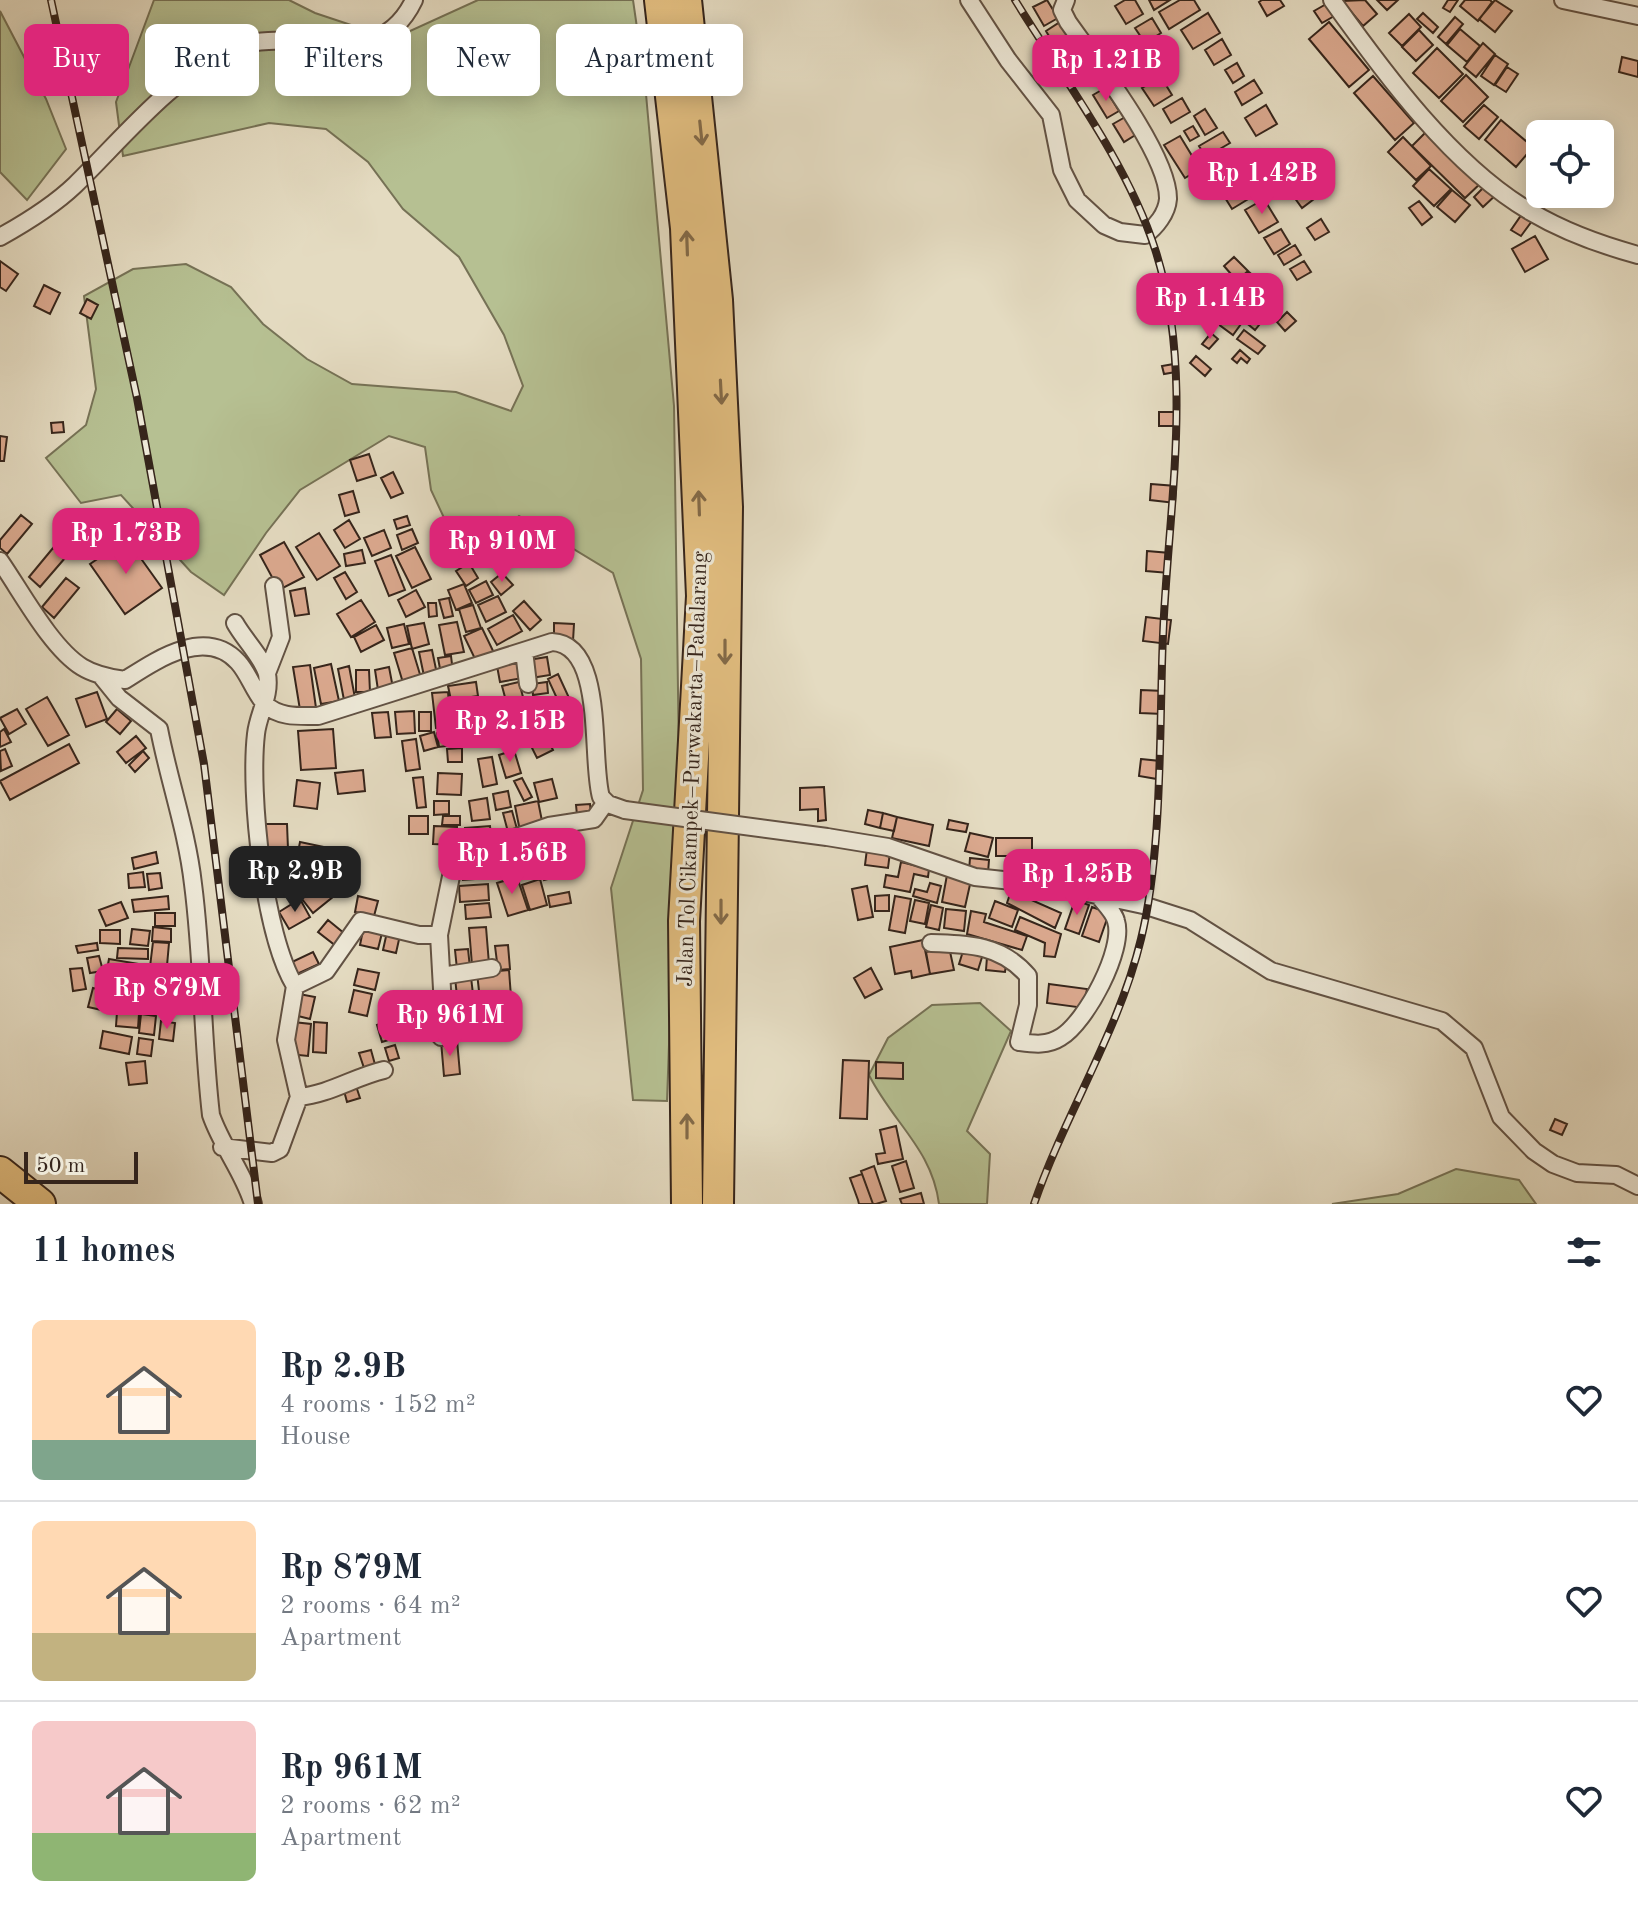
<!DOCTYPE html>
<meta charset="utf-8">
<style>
:root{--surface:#fff;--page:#f6f6f7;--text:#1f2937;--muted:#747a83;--line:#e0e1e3;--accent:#db2777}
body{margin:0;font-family:"Old Standard TT",serif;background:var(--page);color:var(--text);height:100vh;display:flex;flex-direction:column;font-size:30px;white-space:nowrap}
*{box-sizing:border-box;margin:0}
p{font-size:26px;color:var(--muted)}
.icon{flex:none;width:44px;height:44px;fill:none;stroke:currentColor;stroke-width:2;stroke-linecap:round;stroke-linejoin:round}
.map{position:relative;height:1204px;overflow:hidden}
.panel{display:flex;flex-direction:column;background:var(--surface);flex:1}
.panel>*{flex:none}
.top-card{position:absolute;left:24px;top:24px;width:800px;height:72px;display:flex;gap:16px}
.buttons{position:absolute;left:1526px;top:120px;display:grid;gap:16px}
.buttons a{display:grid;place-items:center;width:88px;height:88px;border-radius:12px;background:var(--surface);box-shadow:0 4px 20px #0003;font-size:40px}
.scale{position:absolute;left:24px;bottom:20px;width:114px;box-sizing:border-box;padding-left:8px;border:4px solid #36251b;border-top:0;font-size:22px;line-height:28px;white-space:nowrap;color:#36251b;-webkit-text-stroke:6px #ede8d7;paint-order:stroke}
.price{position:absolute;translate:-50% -68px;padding:0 18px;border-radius:16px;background:var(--accent);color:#fff;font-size:26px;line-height:52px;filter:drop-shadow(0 2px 4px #0008)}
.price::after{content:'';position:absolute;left:50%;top:48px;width:24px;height:18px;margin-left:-12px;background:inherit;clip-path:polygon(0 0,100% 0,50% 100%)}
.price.selected{background:#222;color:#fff}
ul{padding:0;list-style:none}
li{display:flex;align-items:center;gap:24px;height:200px;padding:0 32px}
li+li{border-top:2px solid var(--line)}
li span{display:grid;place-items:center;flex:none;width:224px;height:160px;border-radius:12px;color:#555}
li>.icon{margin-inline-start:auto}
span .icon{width:96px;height:96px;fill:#fffc;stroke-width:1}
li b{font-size:34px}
h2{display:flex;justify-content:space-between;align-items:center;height:96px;padding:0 32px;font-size:34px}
.tag{padding:0 28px;border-radius:12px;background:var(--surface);box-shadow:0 4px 20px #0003;font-size:28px;line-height:72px}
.tag.selected{background:var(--accent);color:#fff}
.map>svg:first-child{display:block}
.green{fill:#b6c092;stroke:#767256;stroke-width:2}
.building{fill:#dba98f;stroke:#36251b;stroke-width:2}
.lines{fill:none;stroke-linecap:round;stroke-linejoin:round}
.minor-casing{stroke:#625244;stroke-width:20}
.motorway-casing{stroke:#36251b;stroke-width:34}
.minor{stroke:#ede8d7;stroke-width:16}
.motorway{stroke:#e2be80;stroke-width:30}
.rail-casing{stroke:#36251b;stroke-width:8}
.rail{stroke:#ede8d7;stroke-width:5;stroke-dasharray:15;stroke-linecap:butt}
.minor-bridge-casing{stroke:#625244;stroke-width:20;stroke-linecap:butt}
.minor-bridge{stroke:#ede8d7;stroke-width:16}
.oneway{stroke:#836a48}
.labels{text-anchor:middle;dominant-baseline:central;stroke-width:6;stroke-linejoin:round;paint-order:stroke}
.street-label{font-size:22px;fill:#36251b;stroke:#ede8d7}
</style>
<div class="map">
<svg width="1638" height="1204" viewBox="0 0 1638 1204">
<rect width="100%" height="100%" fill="#e4dbc1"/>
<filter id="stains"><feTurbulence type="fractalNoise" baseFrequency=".0025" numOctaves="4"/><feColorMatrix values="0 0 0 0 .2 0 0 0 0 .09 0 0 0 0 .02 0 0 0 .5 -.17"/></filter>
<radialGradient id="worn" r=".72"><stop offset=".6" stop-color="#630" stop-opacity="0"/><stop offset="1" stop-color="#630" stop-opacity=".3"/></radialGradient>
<path class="green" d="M154,0H289L315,13L366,30L408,32L478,0H633L645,83L674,406L679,762L667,1101L633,1100L611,888L643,790L641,659L613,573L519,516L489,543L460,552L431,490L425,447L389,436L300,490L266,533L224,595L191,572L121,495L81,503L46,458L86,425L96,389L84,296L133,269L186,264L231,287L263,324L307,359L352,384L456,392L511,411L523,386L504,335L459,257L403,209L368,162L326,129L269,123L123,156L116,102Z
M0,11L46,99L66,149L27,200L0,172Z
M980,1003L1011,1031L967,1131L990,1154L987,1204H939C932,1149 893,1123 869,1075L888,1038L932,1005Z
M1456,1169L1519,1180L1536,1204H1332L1398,1194Z"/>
<path class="building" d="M1047,0L1058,18L1044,26L1033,7Z
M1125,0H1135L1143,14L1126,24L1115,6Z
M1149,0H1170L1154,10Z
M1180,0H1194L1200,10L1169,29L1159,12Z
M1262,0H1280L1284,6L1267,16L1259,2Z
M1365,0L1377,14L1363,26L1342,1Z
M1377,0H1398L1387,10Z
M1448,0H1458L1450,12L1443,8Z
M1465,0H1490L1492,2L1478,21L1460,6Z
M1495,0L1512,11L1495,32L1479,19Z
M1328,3L1336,15L1322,23L1314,11Z
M1208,13L1220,33L1193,49L1181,30Z
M1423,13L1438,27L1433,33L1417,19Z
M1409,14L1421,27L1402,46L1389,33Z
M1455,17L1463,24L1446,44L1438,37Z
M1152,18L1161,33L1145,43L1135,28Z
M1060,22L1070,39L1056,48L1046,31Z
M1329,22L1369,70L1349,87L1309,39Z
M1460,29L1480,46L1467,62L1447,45Z
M1419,30L1433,45L1416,61L1402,47Z
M1222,39L1231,55L1214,65L1205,50Z
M1483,43L1495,54L1476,77L1464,67Z
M1137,45L1145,59L1127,70L1119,56Z
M1437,48L1463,74L1439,98L1413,73Z
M1495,55L1508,64L1494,85L1481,76Z
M1622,57L1638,61V77L1619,72Z
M1237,63L1244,76L1233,83L1225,70Z
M1507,67L1518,74L1506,92L1495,85Z
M1466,75L1488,97L1463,122L1441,101Z
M1373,76L1414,123L1395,140L1354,93Z
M1161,77L1172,95L1154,106L1142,88Z
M1254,80L1262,93L1242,105L1235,92Z
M1105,88L1119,111L1107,118L1093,95Z
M1182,98L1190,112L1171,123L1163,109Z
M1266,105L1277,124L1256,136L1245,118Z
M1484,105L1498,117L1479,139L1464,126Z
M1205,109L1217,128L1205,135L1194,116Z
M1127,116L1137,134L1124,142L1113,124Z
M1501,120L1533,147L1516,167L1485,140Z
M1193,126L1199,136L1190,141L1184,131Z
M1429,129L1482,182L1465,198L1412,146Z
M1223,132L1230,143L1206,157L1199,146Z
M1180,136L1200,169L1185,178L1164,145Z
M1403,137L1431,166L1416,180L1388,152Z
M1224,149L1231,160L1215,170L1208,158Z
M1233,167L1241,180L1223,190L1215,177Z
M1429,169L1451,189L1434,206L1413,186Z
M1489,182L1499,192L1483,207L1474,197Z
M1242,185L1250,198L1232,209L1224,196Z
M1306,188L1314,199L1302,208L1294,197Z
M1452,190L1470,205L1455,222L1437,207Z
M1264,199L1278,222L1259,233L1245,210Z
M1419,201L1432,217L1422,225L1409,208Z
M1522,214L1532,221L1521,236L1511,230Z
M1321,219L1329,232L1315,240L1307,228Z
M1281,229L1290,244L1274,254L1264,238Z
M1535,236L1548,259L1525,272L1512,249Z
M1295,245L1301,255L1284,265L1278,255Z
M1234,257L1248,271L1237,281L1224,266Z
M0,261L18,274L6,291L0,287Z
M1304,261L1311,272L1297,280L1290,269Z
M1249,272L1258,280L1248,291L1239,282Z
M44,285L60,293L50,314L34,306Z
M1227,292L1263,320L1255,330L1220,301Z
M87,299L98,305L91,319L80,313Z
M1223,310L1241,324L1233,335L1214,321Z
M1287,312L1296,321L1285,331L1277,322Z
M1244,330L1265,346L1258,354L1237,339Z
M1211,333L1218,339L1209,349L1202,344Z
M1240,350L1250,359L1247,363L1241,358L1237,363L1232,359Z
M1196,356L1211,369L1205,376L1190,363Z
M1174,364L1176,372L1164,374L1162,366Z
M1159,412H1177L1178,426H1159Z
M63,422L64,432L52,433L51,423Z
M0,436L7,437L4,461H0Z
M369,454L376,475L357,481L350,460Z
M393,472L403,493L391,498L381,478Z
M1151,484L1176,486L1175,503L1150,500Z
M353,491L359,512L345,516L339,495Z
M21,515L32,524L7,554L0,548V540Z
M407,516L410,525L397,529L394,520Z
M349,520L360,539L345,548L334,530Z
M412,529L418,543L402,550L397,535Z
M384,530L391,548L372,556L364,538Z
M319,533L340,566L317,580L296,547Z
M127,539L162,588L125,614L90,564Z
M284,542L304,577L279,590L260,555Z
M415,547L431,579L412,588L396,556Z
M53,548L65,558L40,587L29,577Z
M362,550L365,563L346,566L344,554Z
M1147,551L1170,553L1169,573L1146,571Z
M391,555L405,590L389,596L375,561Z
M469,563L478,578L466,586L456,571Z
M345,572L357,592L346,599L334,578Z
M502,573L513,585L501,595L491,582Z
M66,578L79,588L54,618L42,607Z
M486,581L493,595L476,603L469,590Z
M464,584L472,603L456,610L448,590Z
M305,588L309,614L295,616L290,591Z
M416,590L425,607L406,617L398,600Z
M498,596L506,612L486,622L478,605Z
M449,598L453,616L444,618L439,600Z
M361,600L375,622L351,637L337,614Z
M524,601L541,620L530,630L513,611Z
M428,603H436L437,616L429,617Z
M473,605L481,628L466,632L459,609Z
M513,615L522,631L497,645L488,629Z
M1146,617L1171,620L1168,644L1143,641Z
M457,622L464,652L445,655L439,625Z
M424,623L429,644L412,649L407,626Z
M554,623L574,624L573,641L554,640Z
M404,624L409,644L392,648L387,628Z
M376,625L384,640L361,652L354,637Z
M482,628L495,655L477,663L464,636Z
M412,648L422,681L404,686L394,653Z
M432,650L437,674L424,676L419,652Z
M451,656L453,672L441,674L438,658Z
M547,657L550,675L531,678L528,660Z
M520,662L523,678L500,682L497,666Z
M331,664L339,701L321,704L314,668Z
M310,665L316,708L300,710L293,667Z
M349,666L355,698L344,700L338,669Z
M389,667L393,688L378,690L375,670Z
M356,670H369L370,692H356Z
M558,674L570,700L560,705L548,679Z
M476,682L478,696L451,700L448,686Z
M519,682L523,697L506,701L502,686Z
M547,682L548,693L533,695L532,684Z
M1141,690L1164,691L1163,714L1140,713Z
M97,692L107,719L86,727L76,699Z
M448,692L451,727L436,728L432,693Z
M47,697L69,735L48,746L26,709Z
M475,698L477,711L457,713L456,700Z
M503,704L510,720L495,727L488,710Z
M17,709L26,724L9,734L0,718Z
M117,709L131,721L120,734L106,722Z
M414,711L415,733L397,734L395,712Z
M388,712L391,737L375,738L372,713Z
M419,712H431V731H419Z
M472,715L478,740L463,743L457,718Z
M527,717L532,733L519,736L515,720Z
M4,729L11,742L0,747V732Z
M333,729L336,768L301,770L298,731Z
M543,730L553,750L537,758L527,738Z
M454,731L455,745L439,747L437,733Z
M434,732L438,747L424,751L420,736Z
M136,736L146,748L126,763L117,752Z
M416,739L420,769L406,771L402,741Z
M69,744L79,763L10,800L0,781Z
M462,748V762H448L447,749Z
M5,749L12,766L1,771L0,751Z
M514,750L521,773L506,778L499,755Z
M143,751L149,758L135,772L129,765Z
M492,757L497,784L483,787L478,759Z
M1141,759L1160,761L1157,779L1139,776Z
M363,770L365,791L338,794L335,773Z
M438,773L462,774L461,795L437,794Z
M423,777L426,807L417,808L413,778Z
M522,778L532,797L524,801L514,781Z
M552,779L557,798L539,802L534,783Z
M297,780L320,783L317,809L294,806Z
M824,787L826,820L818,821V809L800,810V788Z
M508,791L511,807L496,810L493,794Z
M487,798L490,819L472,821L469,801Z
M434,801H449V814L434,815Z
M538,801L543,826L520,831L515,806Z
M590,804L591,814L577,815L576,805Z
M868,810L883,813L880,828L865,824Z
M512,811L517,829L508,832L503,813Z
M883,813L897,817L894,831L880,828Z
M409,816H428V834H409Z
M443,816H460V825H442Z
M897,817L933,825L929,846L892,838Z
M949,820L968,824L966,832L947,829Z
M265,824H287L288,849H265Z
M434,826L457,827V845L433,844Z
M490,826L491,836L466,838L465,828Z
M556,831L558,849L533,851L531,834Z
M970,833L993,838L988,857L965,851Z
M996,838H1032V856H996Z
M300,842L324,847L317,883L293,878Z
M524,843L535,869L522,874L512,848Z
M569,846L576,864L562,869L555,851Z
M867,849L890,852L888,868L865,865Z
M156,852L158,863L134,869L132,858Z
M551,853L559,876L544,880L537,857Z
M506,854L511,871L493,875L489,859Z
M970,858L989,860L988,873L969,871Z
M486,859L487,878L463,880L462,860Z
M901,862L929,869L928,877L914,874L910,892L884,887L886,875L898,877Z
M328,867L350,872L347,887L325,881Z
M285,868L286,893H270V869Z
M143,872L145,887L129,888L128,874Z
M160,873L162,888L149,890L147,874Z
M947,875L971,880L965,907L942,902Z
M517,877L528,910L508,916L497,883Z
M540,879L547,905L530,910L522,885Z
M322,882L334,896L313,913L302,899Z
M930,883L941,886L937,903L913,896L915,889L927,892Z
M488,884L489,900L460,902L459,886Z
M867,886L873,917L858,920L852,889Z
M1011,891L1061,913L1055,928L1007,903Z
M569,892L571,903L550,907L548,896Z
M889,895V911H875V896Z
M168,896L169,909L134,912L132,900Z
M358,896L378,901L374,916L355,912Z
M895,896L911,899L905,933L889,930Z
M300,899L310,917L289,929L279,912Z
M915,900L929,903L925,924L910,921Z
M1075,900L1089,905L1079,934L1065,929Z
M995,901L1018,910L1012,927L989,918Z
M121,902L128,918L106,926L99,910Z
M489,903L491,917L466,919L465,905Z
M931,905L943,908L939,930L926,927Z
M1092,907L1109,913L1099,942L1082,936Z
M946,909L966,911L964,931L944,928Z
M971,911L986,914L984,922L1027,936L1022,950L967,934Z
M155,913H175V926H155Z
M1020,917L1061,934L1055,957L1044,956L1045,943L1015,930Z
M328,920L345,934L336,946L318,932Z
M364,925L383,929L378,949L360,945Z
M153,927L171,929V942L152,941Z
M486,927L489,964L472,965L469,928Z
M132,929L150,931L148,946L130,944Z
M100,930H120V944L100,943Z
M387,932L400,935L396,953L383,950Z
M923,940L930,974L912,978L911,971L895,974L890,947Z
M153,942L169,943L166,977L149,975Z
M97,943L98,950L78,953L76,946Z
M508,945L510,969L498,970L495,946Z
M949,947L954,970L930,974L926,952Z
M118,948L148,949V959L117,958Z
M964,948L983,954L978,970L959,964Z
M468,949L470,968L457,969L455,950Z
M313,952L319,964L297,974L292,962Z
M99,956L103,971L90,973L87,958Z
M987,957L1007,959L1005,972L986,970Z
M109,959L145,965L142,982L106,975Z
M82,968L86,989L73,991L70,969Z
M871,968L882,989L865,998L854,978Z
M358,969L379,973L375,990L354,985Z
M509,970L511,997L480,1000L477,973Z
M471,977L474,1003L458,1005L455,978Z
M113,983L135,985V995L112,993Z
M138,983L161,985L158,1011L135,1008Z
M1049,984L1087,989L1084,1008L1047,1003Z
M93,988L110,992L106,1011L88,1007Z
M354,990L372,994L367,1016L349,1012Z
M299,994L315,997L310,1019L294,1015Z
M114,998L134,999V1010L114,1009Z
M470,1006L471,1020L458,1021L456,1007Z
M117,1012L139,1014L138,1028L116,1026Z
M141,1014L156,1016L154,1035L139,1033Z
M161,1021L175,1023L173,1041L159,1039Z
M389,1021L395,1038L382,1042L377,1025Z
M293,1022L311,1024L308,1056L289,1054Z
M314,1022L327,1023L326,1053L313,1052Z
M474,1022L475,1037L459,1039L458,1023Z
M103,1031L132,1037L129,1054L100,1048Z
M139,1038L153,1040L151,1056L137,1054Z
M457,1040L460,1074L444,1076L441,1041Z
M395,1045L399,1058L389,1061L385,1048Z
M371,1050L376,1068L365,1071L359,1053Z
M843,1060L869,1061L867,1119L840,1118Z
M145,1061L147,1083L129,1085L126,1063Z
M876,1062L903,1063V1079L876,1078Z
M355,1083L360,1098L347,1102L343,1087Z
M1555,1119L1567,1124L1562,1135L1550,1130Z
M896,1126L903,1159L878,1164L876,1154L885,1153L880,1130Z
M906,1161L914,1188L900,1192L892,1166Z
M874,1166L886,1201L876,1204H873L861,1171Z
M862,1174L873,1204H859L858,1200L850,1178Z
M921,1193L924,1204H902L900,1199Z"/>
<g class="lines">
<g class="minor-casing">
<path id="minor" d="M969,0L1008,60L1051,115L1062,170L1077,200L1104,225L1120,232L1145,235C1156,227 1167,213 1168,199C1169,155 1094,59 1068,22L1062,10L1066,0
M1332,0C1384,73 1453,167 1531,212C1565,232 1601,245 1638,255
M1563,0L1638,16
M0,237C27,222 53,206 75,185C123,138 171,78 232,49C291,21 376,80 414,0
M0,561C21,591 51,648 82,667C95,675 110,678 125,680C155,661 205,626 238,662C249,674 254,692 265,704C279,718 300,716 318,716L552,642C606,644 590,760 601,797L608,804L625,810
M235,623C243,638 263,658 267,674C271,696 258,714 256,734C249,794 264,935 295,986L326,971L361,921L419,935H439
M524,651L528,684
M267,673L281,637L274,586
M102,677L119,698L159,729C169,781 187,831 193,884C203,960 202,1038 211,1115C222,1147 244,1173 253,1204
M827,837L888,847L975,877L1050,885L1143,905L1190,920L1271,971L1442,1021L1474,1048L1501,1117L1534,1151L1553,1164L1577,1173L1616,1175L1638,1186
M931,943C969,944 1002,945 1028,976V1005L1019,1042C1034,1044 1047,1046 1061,1037C1086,1022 1125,949 1116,921C1114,912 1104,903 1098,895
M442,976L492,968
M441,1037L438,1011L443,1007L439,935L456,852L476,851L549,826L594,819L606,802
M299,1097C330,1094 354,1077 384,1070
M222,1147L272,1153L280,1149L299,1097L286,1040L295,986"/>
</g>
<g class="motorway-casing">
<path id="motorway" d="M660,0L686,228L702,596L684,921L687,1204
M686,0L717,300L727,507L718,1204
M0,1172L40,1204"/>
</g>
<use href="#minor" class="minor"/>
<use href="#motorway" class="motorway"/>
<g class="rail-casing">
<path id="rail" d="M51,0L137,398L204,764L258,1204
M1015,0C1063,78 1127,162 1155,249C1195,373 1168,507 1163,635C1159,728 1163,849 1141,939C1119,1031 1065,1114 1034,1204"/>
</g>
<use href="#rail" class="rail"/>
<g class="minor-bridge-casing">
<path id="minor-bridge" d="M625,810L827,837"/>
</g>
<use href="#minor-bridge" class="minor-bridge"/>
</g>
<defs><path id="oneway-shaft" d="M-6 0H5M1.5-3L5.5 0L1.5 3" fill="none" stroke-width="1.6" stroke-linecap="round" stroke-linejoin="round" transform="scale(2)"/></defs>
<g class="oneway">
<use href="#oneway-shaft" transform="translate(701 133) rotate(84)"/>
<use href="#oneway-shaft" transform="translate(687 243) rotate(-92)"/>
<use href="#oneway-shaft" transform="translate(721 392) rotate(87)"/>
<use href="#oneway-shaft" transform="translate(699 503) rotate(-92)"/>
<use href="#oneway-shaft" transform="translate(725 652) rotate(90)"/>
<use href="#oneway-shaft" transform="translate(721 912) rotate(90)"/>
<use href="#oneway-shaft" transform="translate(687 1126) rotate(-90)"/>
</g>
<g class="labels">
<g class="street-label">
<text transform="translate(693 769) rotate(-88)">Jalan Tol Cikampek–Purwakarta–Padalarang</text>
</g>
</g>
<rect width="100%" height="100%" filter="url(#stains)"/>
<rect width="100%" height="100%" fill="url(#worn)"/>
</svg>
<div class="buttons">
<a><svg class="icon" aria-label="locate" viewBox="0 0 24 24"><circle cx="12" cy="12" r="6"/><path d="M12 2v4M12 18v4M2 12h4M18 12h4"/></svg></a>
</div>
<div class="scale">50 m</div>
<b class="price" style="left:1106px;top:103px">Rp 1.21B</b>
<b class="price" style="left:1262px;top:216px">Rp 1.42B</b>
<b class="price" style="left:1210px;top:341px">Rp 1.14B</b>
<b class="price" style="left:126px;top:576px">Rp 1.73B</b>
<b class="price" style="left:502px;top:584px">Rp 910M</b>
<b class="price" style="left:510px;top:764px">Rp 2.15B</b>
<b class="price" style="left:512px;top:896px">Rp 1.56B</b>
<b class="price selected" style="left:295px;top:914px">Rp 2.9B</b>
<b class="price" style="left:1077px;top:917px">Rp 1.25B</b>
<b class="price" style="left:167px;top:1031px">Rp 879M</b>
<b class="price" style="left:450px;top:1058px">Rp 961M</b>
<div class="top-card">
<a class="tag selected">Buy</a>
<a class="tag">Rent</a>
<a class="tag">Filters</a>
<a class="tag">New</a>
<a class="tag">Apartment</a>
</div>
</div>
<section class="panel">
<h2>11 homes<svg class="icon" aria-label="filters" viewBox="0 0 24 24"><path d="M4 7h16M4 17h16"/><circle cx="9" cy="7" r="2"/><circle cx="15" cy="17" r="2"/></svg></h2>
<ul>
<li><span style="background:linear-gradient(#ffd9b3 75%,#7fa58c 0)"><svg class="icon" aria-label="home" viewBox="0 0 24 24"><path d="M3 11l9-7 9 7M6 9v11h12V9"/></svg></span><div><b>Rp 2.9B</b><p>4 rooms · 152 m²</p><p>House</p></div><svg class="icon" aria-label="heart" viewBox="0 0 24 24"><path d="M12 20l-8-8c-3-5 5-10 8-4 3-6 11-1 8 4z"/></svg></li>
<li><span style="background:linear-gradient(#ffd9b3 70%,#c2b280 0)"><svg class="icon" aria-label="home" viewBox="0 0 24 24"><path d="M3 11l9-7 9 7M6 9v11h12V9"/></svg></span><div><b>Rp 879M</b><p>2 rooms · 64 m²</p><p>Apartment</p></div><svg class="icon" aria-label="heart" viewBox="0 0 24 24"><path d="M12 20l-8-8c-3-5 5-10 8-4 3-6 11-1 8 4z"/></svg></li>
<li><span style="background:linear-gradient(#f6c9c9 70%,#8fb573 0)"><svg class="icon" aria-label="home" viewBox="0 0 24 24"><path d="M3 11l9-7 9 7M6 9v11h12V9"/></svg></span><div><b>Rp 961M</b><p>2 rooms · 62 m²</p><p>Apartment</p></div><svg class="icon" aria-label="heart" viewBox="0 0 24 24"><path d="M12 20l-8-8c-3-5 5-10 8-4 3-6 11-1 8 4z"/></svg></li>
</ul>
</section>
